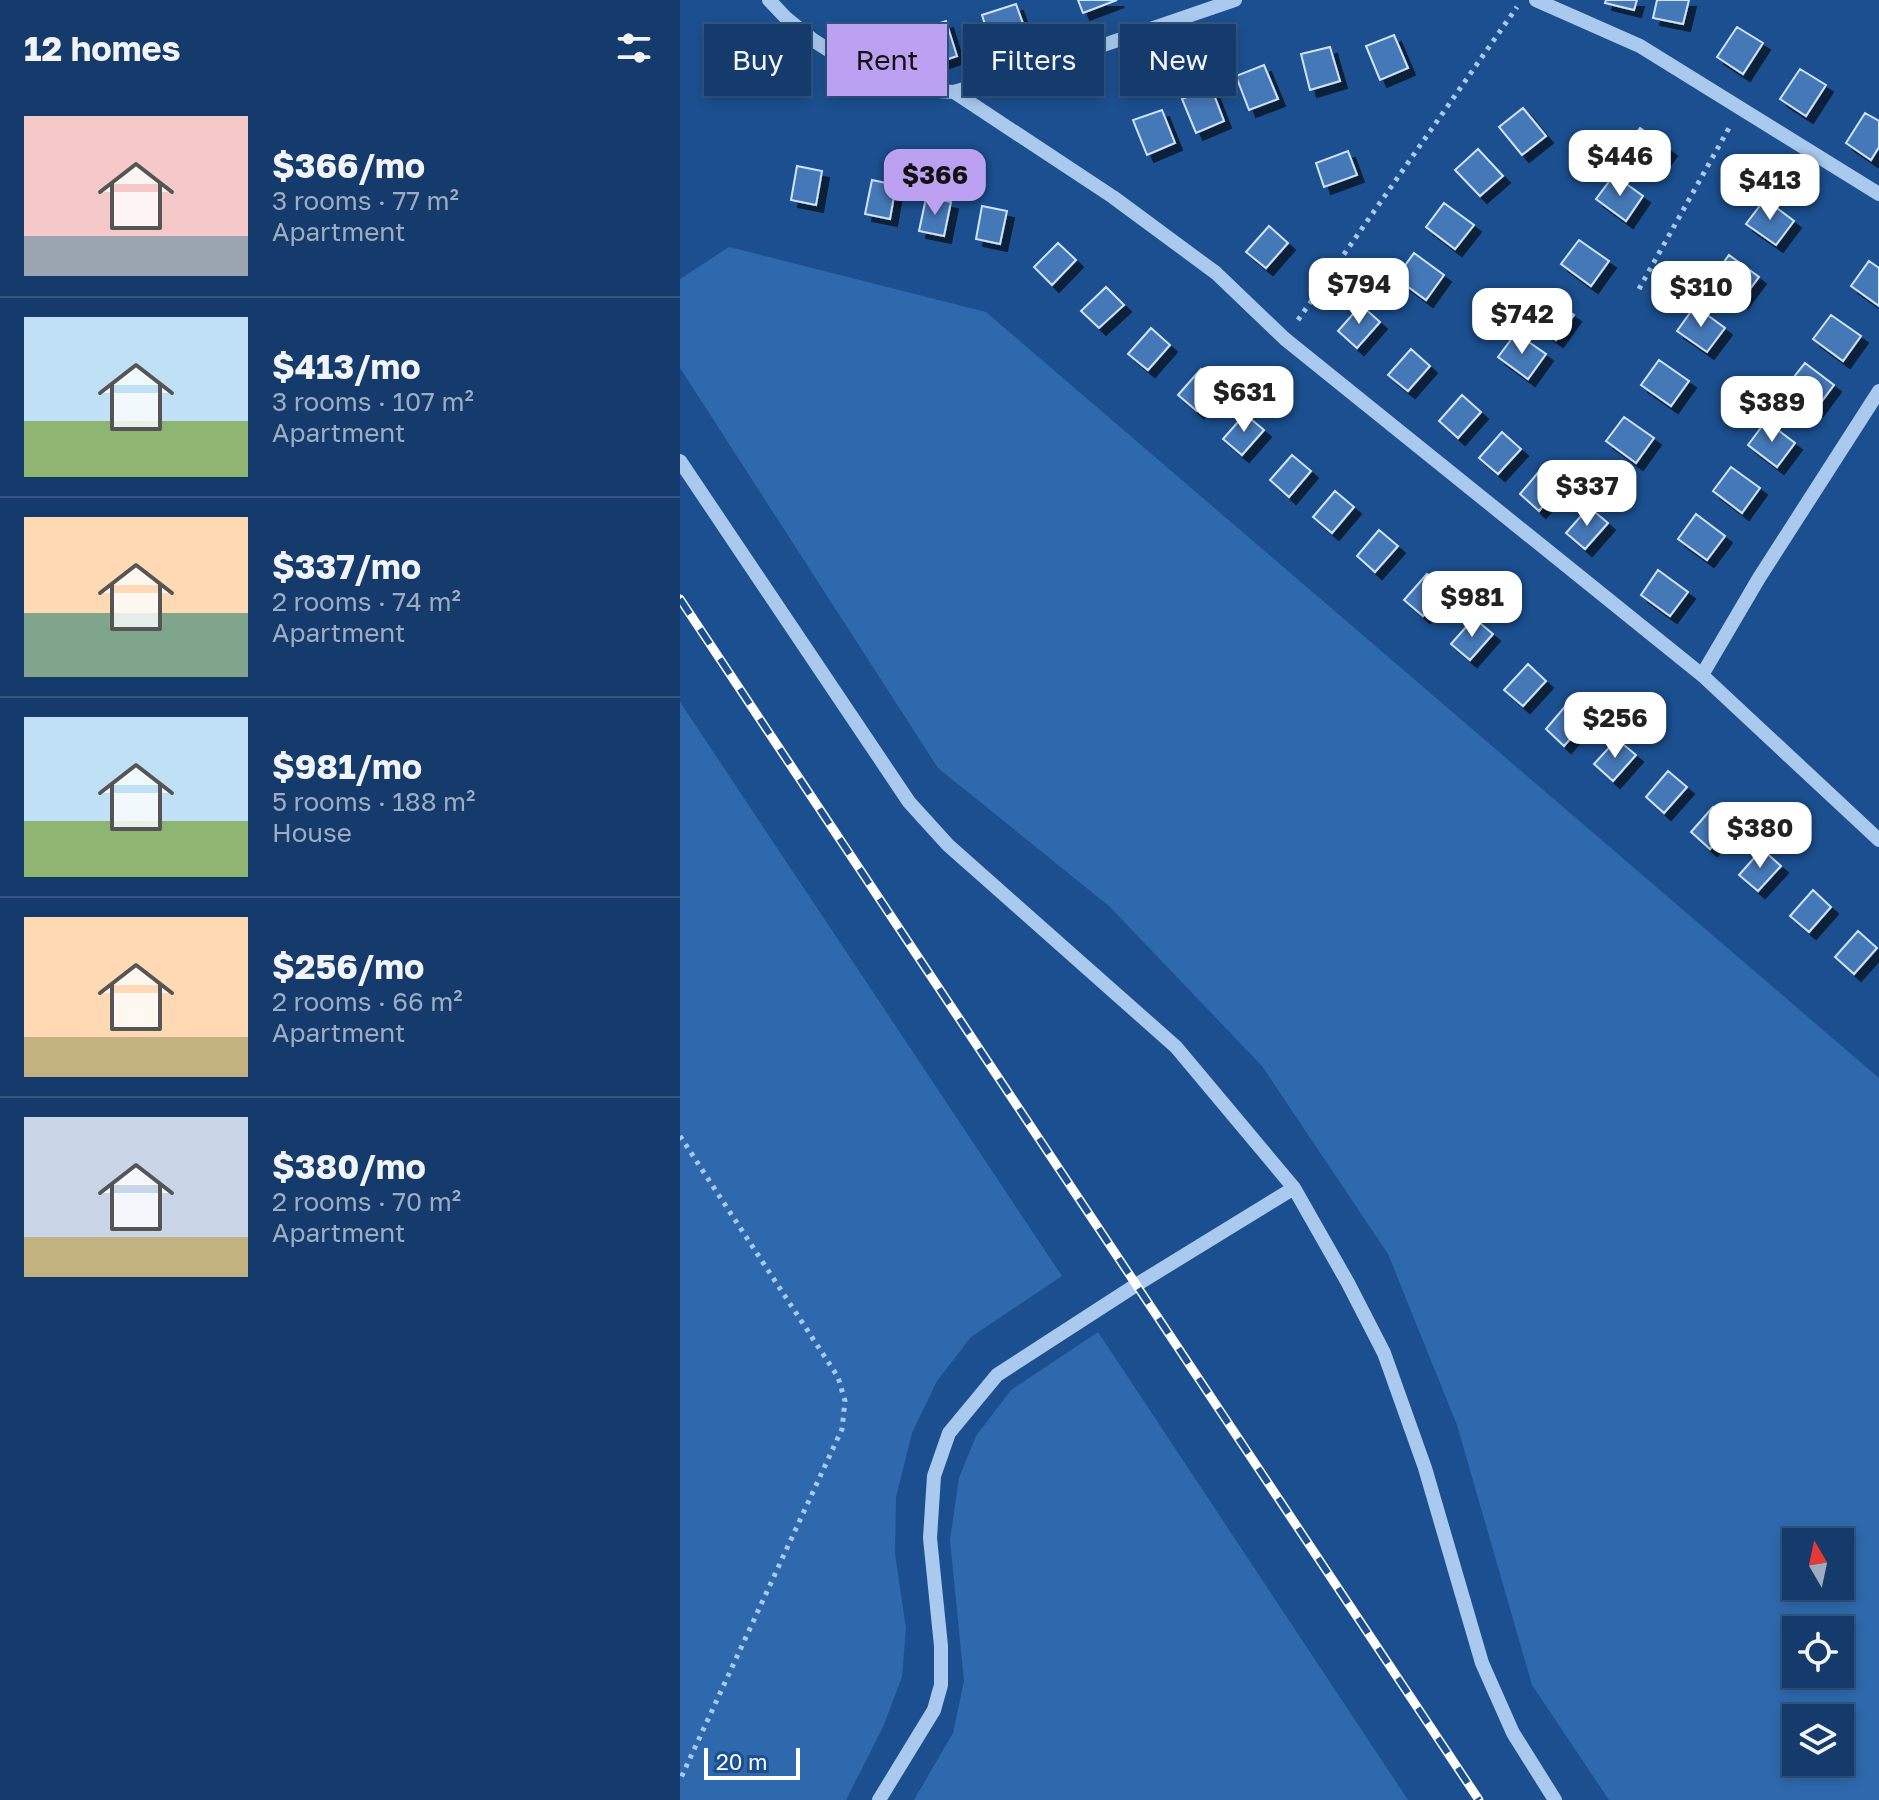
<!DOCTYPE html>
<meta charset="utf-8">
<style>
:root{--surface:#143b6b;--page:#1d4271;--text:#f1f3f6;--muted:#9dadc1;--line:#33557e;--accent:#bca0f2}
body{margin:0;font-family:"Golos Text",sans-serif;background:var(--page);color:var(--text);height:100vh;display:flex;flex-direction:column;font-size:30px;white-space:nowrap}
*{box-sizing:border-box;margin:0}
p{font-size:26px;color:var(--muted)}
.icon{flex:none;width:44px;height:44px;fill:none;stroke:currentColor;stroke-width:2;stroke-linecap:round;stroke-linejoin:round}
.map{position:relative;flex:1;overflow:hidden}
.panel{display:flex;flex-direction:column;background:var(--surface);width:680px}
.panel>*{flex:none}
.guide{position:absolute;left:24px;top:24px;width:760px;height:72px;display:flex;gap:16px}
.needle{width:52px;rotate:351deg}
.fabs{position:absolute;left:1102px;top:1528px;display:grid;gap:16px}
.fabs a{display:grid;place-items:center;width:72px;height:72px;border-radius:0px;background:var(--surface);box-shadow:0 4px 12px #0003,0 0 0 2px var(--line);font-size:40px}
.scale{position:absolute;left:24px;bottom:20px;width:96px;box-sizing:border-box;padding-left:8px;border:4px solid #fff;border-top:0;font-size:22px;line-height:28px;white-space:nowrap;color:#fff;-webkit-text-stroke:6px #1b4f8f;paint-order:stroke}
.price{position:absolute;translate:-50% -68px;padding:0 18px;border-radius:16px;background:#fff;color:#222;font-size:26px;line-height:52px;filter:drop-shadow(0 2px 4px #0008)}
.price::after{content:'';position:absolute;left:50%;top:48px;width:24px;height:18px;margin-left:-12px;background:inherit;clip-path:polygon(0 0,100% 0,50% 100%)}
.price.current{background:var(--accent);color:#111}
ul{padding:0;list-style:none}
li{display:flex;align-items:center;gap:24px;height:200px;padding:0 24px}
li+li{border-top:2px solid var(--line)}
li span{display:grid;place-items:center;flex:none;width:224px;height:160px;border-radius:0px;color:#555}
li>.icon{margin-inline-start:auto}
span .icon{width:96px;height:96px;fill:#fffc;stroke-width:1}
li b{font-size:34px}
h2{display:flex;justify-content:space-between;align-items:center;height:96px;padding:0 24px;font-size:34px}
.chip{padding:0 28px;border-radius:0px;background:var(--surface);box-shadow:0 4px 12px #0003,0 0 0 2px var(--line);font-size:28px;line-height:72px}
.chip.current{background:var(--accent);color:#111}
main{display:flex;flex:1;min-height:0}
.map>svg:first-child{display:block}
.green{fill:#2e69ad;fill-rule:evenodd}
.building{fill:#4478b7;stroke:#cfe3fa;stroke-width:2;filter:url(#shadow)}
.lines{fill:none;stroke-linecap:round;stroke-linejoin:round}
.path{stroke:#a9c9ee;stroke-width:5;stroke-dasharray:4 6;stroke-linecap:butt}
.minor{stroke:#a9c9ee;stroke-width:14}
.rail-casing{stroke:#fff;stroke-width:9}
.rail{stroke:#1b4f8f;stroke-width:6;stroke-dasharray:18;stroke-linecap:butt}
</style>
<main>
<section class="panel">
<h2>12 homes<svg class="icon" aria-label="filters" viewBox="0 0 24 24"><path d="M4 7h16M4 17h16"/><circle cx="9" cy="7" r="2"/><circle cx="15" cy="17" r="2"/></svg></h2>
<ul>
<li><span style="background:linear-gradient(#f6c9c9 75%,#9aa5b1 0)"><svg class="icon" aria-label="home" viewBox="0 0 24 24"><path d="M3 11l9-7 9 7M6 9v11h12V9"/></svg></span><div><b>$366/mo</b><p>3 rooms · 77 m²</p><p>Apartment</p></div></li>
<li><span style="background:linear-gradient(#bfe0f5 65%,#8fb573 0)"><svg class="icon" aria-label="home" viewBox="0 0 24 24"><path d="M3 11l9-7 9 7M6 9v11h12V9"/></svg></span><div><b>$413/mo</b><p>3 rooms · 107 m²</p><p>Apartment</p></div></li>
<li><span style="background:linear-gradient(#ffd9b3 60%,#7fa58c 0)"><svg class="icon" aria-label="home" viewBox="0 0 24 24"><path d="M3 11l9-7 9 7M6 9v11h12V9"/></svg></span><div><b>$337/mo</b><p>2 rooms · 74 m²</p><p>Apartment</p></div></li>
<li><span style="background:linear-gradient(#bfe0f5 65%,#8fb573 0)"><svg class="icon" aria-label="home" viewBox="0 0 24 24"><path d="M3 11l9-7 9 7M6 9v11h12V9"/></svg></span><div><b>$981/mo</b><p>5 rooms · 188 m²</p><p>House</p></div></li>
<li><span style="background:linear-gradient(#ffd9b3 75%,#c2b280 0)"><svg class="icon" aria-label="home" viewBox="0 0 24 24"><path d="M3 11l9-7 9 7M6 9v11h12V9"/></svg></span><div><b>$256/mo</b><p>2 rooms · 66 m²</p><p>Apartment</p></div></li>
<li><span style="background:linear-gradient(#c9d6e8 75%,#c2b280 0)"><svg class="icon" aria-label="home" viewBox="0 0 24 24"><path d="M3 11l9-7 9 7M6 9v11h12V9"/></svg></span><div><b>$380/mo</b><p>2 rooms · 70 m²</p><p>Apartment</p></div></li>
</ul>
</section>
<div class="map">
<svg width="1199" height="1800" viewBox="0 0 1199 1800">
<defs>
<filter id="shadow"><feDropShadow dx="7" dy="7" stdDeviation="0" flood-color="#0009"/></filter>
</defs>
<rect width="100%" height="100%" fill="#1b4f8f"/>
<path class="green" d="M49,247L306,312L1199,1078V1800H929L852,1685L777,1425L708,1254L582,1066L429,906L258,768L0,368V279ZM1116,1542H1160V1586H1116ZM1116,1630H1160V1674H1116ZM1116,1718H1160V1762H1116Z
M0,702L382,1276L291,1337L257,1381L232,1433L216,1497L215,1554L226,1628L222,1677L203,1727L166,1800H0Z
M418,1332L728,1800H234L273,1733L284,1681L270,1540L279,1478L296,1436L331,1390Z"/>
<path class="building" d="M398,0H437L403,13Z
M926,0H957L954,10L925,3Z
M977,0H1009L1003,24L973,18Z
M336,4L346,32L311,44L302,15Z
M266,21L277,56L248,66L236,31Z
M1057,27L1083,43L1063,74L1037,57Z
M714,35L728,68L700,80L686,46Z
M650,47L660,81L630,90L621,54Z
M584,65L598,99L569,110L556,76Z
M1120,69L1146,85L1126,116L1100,99Z
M531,87L544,121L516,133L502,99Z
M843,108L866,136L842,155L819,127Z
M482,110L495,143L467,155L453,120Z
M1185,113L1199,121V147L1191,160L1166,143Z
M960,128L990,149L972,174L942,152Z
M798,149L823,176L800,196L775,170Z
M668,151L677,175L644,187L636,163Z
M117,166L142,171L136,205L111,200Z
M934,175L963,196L946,221L916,199Z
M192,180L216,185L210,219L185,214Z
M246,198L271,202L264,236L239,231Z
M1085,199L1114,221L1096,245L1066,224Z
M764,203L794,225L775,249L746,227Z
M302,206L327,211L320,244L296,239Z
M589,226L608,243L586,268L566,252Z
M899,240L929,261L911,286L881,264Z
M378,243L396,260L372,285L354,267Z
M734,253L764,275L746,300L716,278Z
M1049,255L1079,277L1061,301L1031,280Z
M1189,261L1199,268V306L1171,286Z
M426,287L444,305L419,328L401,311Z
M865,294L894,315L876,340L847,319Z
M681,305L700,322L677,348L658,331Z
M1015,306L1045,328L1027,352L997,331Z
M1151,315L1181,336L1163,361L1133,339Z
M471,328L490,345L468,370L448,354Z
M836,333L866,354L848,379L818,357Z
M731,349L750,366L728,391L708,375Z
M979,360L1009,381L991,406L961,385Z
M1125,363L1154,385L1136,409L1106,387Z
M521,369L540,385L517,411L498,395Z
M782,395L801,412L778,438L759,421Z
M565,414L584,430L562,455L543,439Z
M944,417L974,438L956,463L926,441Z
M1086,421L1115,443L1097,467L1068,445Z
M822,432L841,449L818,474L799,458Z
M612,455L631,471L609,497L590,480Z
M1051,467L1080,488L1062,513L1033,491Z
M862,468L881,485L859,511L840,494Z
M655,491L674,507L652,533L633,517Z
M909,507L928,523L905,549L886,533Z
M1016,514L1045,536L1027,560L998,539Z
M699,530L718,546L695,572L677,556Z
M978,570L1008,592L990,616L961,595Z
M747,574L765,590L743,616L724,600Z
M794,618L813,634L790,660L771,644Z
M848,664L866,681L843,706L824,690Z
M888,703L907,720L884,746L866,729Z
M937,739L956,755L933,781L914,764Z
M988,771L1007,787L984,813L966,797Z
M1033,807L1053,823L1030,849L1011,832Z
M1082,849L1101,866L1078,891L1059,875Z
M1133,890L1151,907L1129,932L1110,916Z
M1178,931L1197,948L1174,974L1155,957Z"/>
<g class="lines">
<path class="path" d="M959,289L1049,128
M618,320L837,7
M0,1136L158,1377L165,1401L162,1429L0,1780"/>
<path class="minor" d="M89,0L106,18L133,40L164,60L227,89L274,92L380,60L555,0
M856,0L960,46L1199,194
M274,92L433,197L536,273L605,339L1022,675
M1199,391L1079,578L1022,675L1199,840
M0,461L229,802L268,845L496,1047L614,1188L668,1283L704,1353L745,1468L802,1663L833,1733L875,1800
M199,1800L254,1710L261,1685V1646L250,1538L254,1476L269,1433L317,1375L456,1285L614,1188"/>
<g class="rail-casing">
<path id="rail" d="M0,599L799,1800"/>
</g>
<use href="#rail" class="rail"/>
</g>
</svg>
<div class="fabs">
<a><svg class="needle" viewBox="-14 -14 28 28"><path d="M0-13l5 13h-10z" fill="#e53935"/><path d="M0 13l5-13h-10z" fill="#9dadc1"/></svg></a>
<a><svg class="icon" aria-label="locate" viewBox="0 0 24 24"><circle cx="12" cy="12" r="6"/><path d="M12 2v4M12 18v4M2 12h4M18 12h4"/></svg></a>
<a><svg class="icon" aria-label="layers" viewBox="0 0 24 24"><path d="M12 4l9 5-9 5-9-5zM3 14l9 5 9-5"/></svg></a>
</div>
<div class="scale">20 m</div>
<b class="price" style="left:940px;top:198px">$446</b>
<b class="price current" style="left:255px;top:217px">$366</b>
<b class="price" style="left:1090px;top:222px">$413</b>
<b class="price" style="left:679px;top:326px">$794</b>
<b class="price" style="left:1021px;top:329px">$310</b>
<b class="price" style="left:842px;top:356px">$742</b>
<b class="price" style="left:564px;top:434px">$631</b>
<b class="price" style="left:1092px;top:444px">$389</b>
<b class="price" style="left:907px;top:528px">$337</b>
<b class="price" style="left:792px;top:639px">$981</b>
<b class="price" style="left:935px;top:760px">$256</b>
<b class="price" style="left:1080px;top:870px">$380</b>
<div class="guide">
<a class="chip">Buy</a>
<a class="chip current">Rent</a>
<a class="chip">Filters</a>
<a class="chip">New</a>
</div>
</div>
</main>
